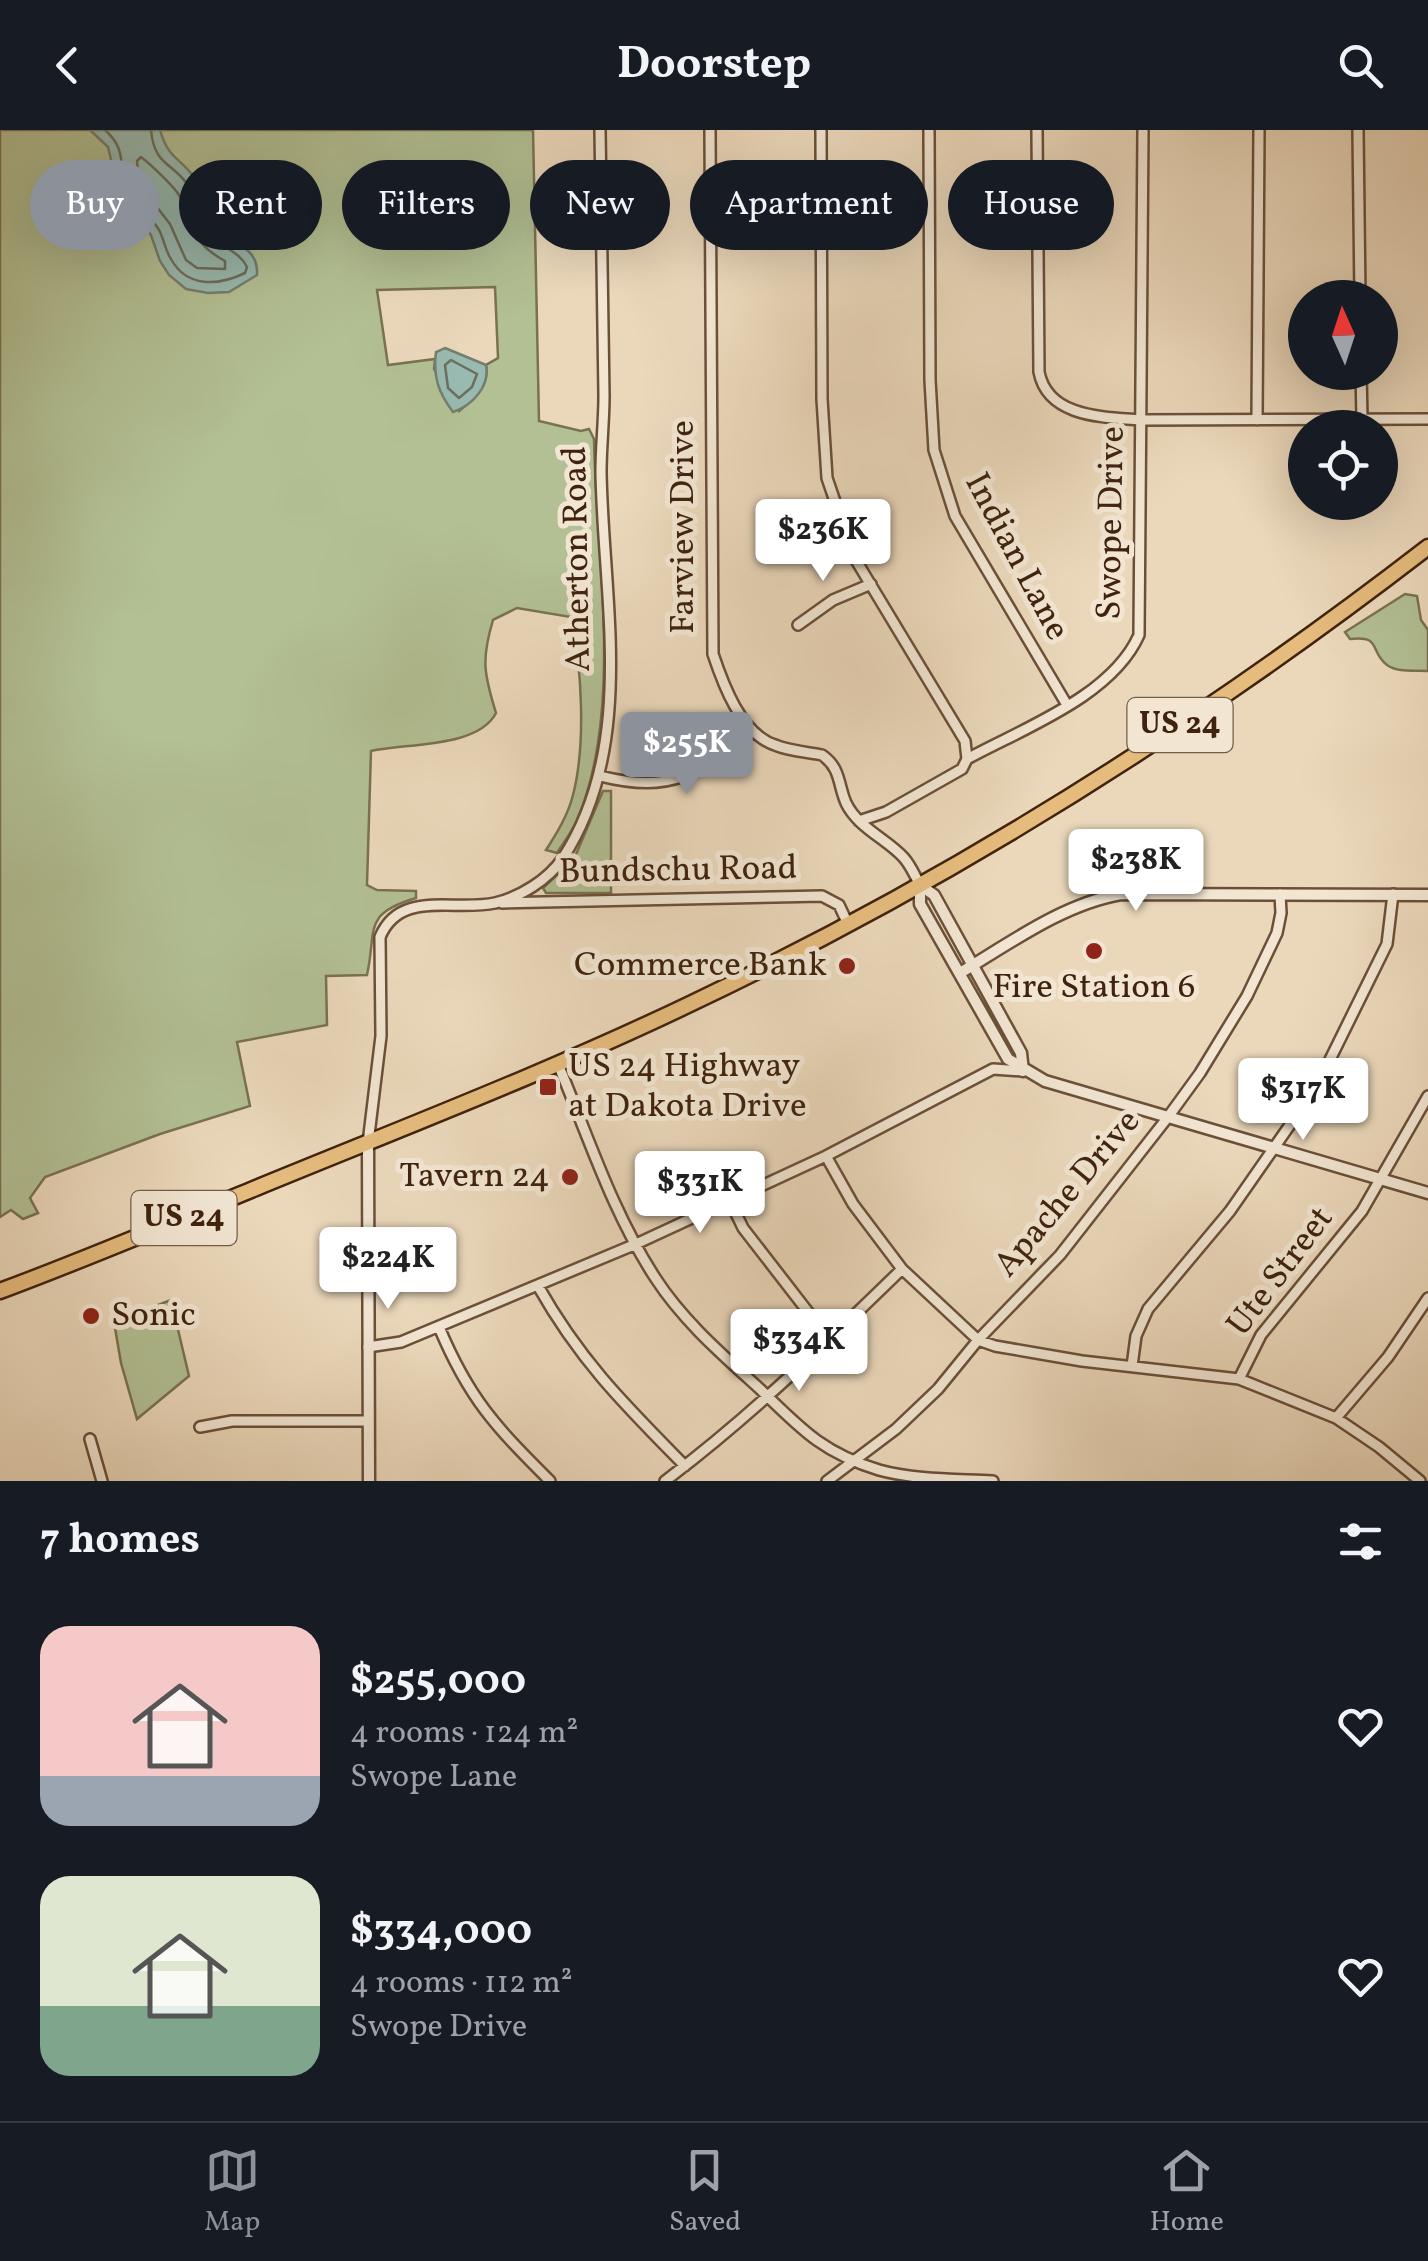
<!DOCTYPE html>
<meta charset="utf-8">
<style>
:root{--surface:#171b24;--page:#20242c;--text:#f1f3f6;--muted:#9ea1a6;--line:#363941;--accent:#8c9099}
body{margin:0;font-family:Vollkorn,serif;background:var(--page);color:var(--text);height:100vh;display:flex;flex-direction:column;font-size:38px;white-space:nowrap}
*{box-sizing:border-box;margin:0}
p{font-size:32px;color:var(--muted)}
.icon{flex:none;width:55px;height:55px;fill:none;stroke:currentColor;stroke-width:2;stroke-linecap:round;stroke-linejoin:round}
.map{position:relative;height:1351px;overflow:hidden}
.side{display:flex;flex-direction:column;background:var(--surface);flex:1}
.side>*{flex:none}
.top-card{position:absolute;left:30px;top:30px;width:1370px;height:90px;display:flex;gap:20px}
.needle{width:65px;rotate:357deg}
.buttons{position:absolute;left:1288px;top:150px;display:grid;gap:20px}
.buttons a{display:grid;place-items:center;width:110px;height:110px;border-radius:50%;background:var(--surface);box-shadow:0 10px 40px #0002;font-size:50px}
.price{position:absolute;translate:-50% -85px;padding:0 22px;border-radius:10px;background:#fff;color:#222;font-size:32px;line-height:65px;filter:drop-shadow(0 2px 5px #0008)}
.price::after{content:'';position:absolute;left:50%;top:60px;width:30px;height:22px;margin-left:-15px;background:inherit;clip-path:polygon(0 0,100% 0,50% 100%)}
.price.current{background:var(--accent);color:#fff}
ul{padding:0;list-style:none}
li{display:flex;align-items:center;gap:30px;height:250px;padding:0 40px}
li span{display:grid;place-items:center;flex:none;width:280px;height:200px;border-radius:30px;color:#555}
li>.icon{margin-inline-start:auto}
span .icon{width:120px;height:120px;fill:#fffc;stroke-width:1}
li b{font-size:42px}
h2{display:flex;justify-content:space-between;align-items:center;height:120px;padding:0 40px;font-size:42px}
.tag{padding:0 35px;border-radius:45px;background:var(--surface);box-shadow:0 10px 40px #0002;font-size:35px;line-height:90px}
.tag.current{background:var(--accent);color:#fff}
header{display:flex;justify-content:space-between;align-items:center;height:130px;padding:0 40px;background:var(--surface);font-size:45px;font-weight:700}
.dock{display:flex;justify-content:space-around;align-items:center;height:140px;border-top:2px solid var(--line);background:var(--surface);font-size:28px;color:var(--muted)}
.dock a{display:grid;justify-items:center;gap:5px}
.dock .current{color:var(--accent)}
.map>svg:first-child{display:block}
.green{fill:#b2c094;stroke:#797251;stroke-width:2.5;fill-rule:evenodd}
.water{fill:#98bab0;stroke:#757e6f;stroke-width:2.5}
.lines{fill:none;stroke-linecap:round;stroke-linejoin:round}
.shore{stroke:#6c6e5f;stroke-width:2.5}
.minor-casing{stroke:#6b5039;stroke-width:14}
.tertiary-casing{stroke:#6b5039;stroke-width:15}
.trunk-casing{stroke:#40230e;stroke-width:19}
.minor{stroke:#f2e6d3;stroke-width:9}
.tertiary{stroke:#f2e6d3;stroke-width:10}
.trunk{stroke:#e6bc7e;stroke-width:14}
.poi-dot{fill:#8f2418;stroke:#f2e6d3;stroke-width:4}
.labels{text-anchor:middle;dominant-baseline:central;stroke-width:10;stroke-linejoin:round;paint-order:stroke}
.shield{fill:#f2e6d3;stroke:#755e49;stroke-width:2.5}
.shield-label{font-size:32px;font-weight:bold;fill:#40230e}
.street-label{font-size:35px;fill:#40230e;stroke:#f2e6d3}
.poi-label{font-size:35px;fill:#40230e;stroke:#f2e6d3;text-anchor:end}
</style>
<header><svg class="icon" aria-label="back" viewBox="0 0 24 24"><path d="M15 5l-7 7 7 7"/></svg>Doorstep<svg class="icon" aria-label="search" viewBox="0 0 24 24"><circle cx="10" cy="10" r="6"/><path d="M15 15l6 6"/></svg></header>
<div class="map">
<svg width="1428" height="1351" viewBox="0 0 1428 1351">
<rect width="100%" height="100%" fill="#ebd8bb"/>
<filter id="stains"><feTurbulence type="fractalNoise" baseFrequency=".002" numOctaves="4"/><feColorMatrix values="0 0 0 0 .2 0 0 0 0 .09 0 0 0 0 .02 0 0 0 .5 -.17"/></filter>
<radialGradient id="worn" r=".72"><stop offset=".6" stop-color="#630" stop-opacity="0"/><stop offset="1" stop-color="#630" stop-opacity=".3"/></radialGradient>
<path class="green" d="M0,0H533L539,291L581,301L589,299L594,309C596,426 624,581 577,690C572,702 564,712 557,723L546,720C557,703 568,685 573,665C586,615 582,538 571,487L517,478L493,490C481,530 484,544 496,583C478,618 407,613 371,621L367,755L377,760L416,761V768C362,784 377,799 367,845L326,846L327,895L237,912L250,976L160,1004L45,1047L30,1068L38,1083L23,1089L11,1080L0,1087ZM495,157L498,228L486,235C490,257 474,268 459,281L434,239L435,229L388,235L377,160Z
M1405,464L1417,466L1421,490L1428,500V541C1415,540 1398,543 1387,535C1369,521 1382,505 1350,509L1345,502Z
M603,661H611V763H546L543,758L574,729Z
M171,1170L189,1246L137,1289L121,1233L114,1192Z"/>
<path class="water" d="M90,0H160C169,31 181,27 196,50C205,63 205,80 214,94C227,114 259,114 257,145L229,162L208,163L186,159L169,145L160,131L151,105L119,64L108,17Z
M445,218L486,235C490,256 473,275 453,282C438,262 433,247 436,222Z"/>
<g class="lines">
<path class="shore" d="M105,0C127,20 118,32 126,56C132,74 150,84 159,100C164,109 165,120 171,129C187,158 218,156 245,143L247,137C239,121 224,119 212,107C197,93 199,73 189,57C175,33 154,37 151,0
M141,27C149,33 176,58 180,67C194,99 192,113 225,131V139L197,138L186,130L170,94L139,54L137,31Z
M451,230L477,244L472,257L459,268L448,258L445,235Z"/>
<g class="minor-casing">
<path id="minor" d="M710,0L713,524C723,554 741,604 775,615C789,621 807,622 822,625C841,638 838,655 846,673C858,698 887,709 904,728C911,736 915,746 920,755
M821,0L822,269L827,348L854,427L965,611L967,629
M929,0L930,250L934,320L955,386L1067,575
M1037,0L1039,242C1048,288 1104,287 1142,290L1428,289
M1358,0L1360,168
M1361,242L1362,289
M1257,290L1259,0
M798,495L833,470L871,454
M600,646C672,664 698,644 753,601
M859,691L886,682L962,639L967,629C1024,598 1112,566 1139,505L1143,0
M502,773L822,766L839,775L848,794
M558,934C588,1006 613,1084 656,1149C684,1192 724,1226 761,1260C801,1299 823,1323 879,1340C915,1350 956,1349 993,1351
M368,1013L381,906L380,807C400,759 454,782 495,773C520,767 548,750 563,728C637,614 603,469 601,342C601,317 604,291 604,266C603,177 601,89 600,0
M826,1026L853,1074L902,1139L978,1210L995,1216L1082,1231L1239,1249L1336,1288L1379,1317L1420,1351
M730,1071L743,1098L829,1209
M538,1156C581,1232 625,1275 685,1336
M439,1197C469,1269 496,1297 550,1351
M368,1217L401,1212L636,1114L826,1026L993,939L1023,941
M1132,1236L1136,1206L1148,1179L1230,1081L1317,956L1387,814L1393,764
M1239,1249L1261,1205L1362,1081L1428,966
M1336,1288L1388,1227L1428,1168
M200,1297L232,1291H368
M90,1309L102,1351
M665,1351C750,1287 826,1213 902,1139
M827,1351L896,1299L938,1259L978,1210L1060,1125L1168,987L1200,943L1247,866L1277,803L1281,783L1280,764"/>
</g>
<g class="tertiary-casing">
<path id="tertiary" d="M920,755V774L1008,929L1045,951L1428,1063
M920,755L934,765L1021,923L1023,941
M960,843C1010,813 1063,774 1121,764L1428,765
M368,1013L369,1351"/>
</g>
<g class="trunk-casing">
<path id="trunk" d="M0,1161C86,1129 171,1093 256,1058C402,998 548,942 690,874C952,750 1199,594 1428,417"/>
</g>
<use href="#minor" class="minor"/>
<use href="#tertiary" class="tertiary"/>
<use href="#trunk" class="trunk"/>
</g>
<g class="poi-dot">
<circle cx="1094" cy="821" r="10"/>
<circle cx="847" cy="836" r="10"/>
<rect x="538" y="947" width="20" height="20" rx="5"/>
<circle cx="570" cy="1047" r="10"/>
<circle cx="91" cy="1186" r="10"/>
</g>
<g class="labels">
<g class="shield">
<rect x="1127.5" y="568" width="105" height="54" rx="8"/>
<rect x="131.5" y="1061" width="105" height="54" rx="8"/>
</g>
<g class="shield-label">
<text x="1180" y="595">US 24</text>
<text x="184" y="1088">US 24</text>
</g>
<g class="street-label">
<text transform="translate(1112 393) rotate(-89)">Swope Drive</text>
<text transform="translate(684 397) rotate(-90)">Farview Drive</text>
<text transform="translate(1016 427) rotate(62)">Indian Lane</text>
<text transform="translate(578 429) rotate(-91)">Atherton Road</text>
<text transform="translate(678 741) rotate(-1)">Bundschu Road</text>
<text transform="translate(1068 1064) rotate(-50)">Apache Drive</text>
<text transform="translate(1281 1142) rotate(-53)">Ute Street</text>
</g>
<g class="poi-label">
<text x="827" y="836">Commerce Bank</text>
<text x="1094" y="858" text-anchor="middle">Fire Station 6</text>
<text x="568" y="937" text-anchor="start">US 24 Highway<tspan x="568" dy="40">at Dakota Drive</tspan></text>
<text x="550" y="1047">Tavern 24</text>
<text x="111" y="1186" text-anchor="start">Sonic</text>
</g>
</g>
<rect width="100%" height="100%" filter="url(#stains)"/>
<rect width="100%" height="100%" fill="url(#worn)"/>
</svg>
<div class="buttons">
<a><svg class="needle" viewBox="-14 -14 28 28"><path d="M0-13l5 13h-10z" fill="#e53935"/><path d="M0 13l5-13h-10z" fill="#9ea1a6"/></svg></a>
<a><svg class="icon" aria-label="locate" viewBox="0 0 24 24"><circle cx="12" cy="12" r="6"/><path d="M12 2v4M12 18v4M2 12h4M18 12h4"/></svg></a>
</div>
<b class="price" style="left:823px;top:454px">$236K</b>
<b class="price current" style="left:687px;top:667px">$255K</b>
<b class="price" style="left:1136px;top:784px">$238K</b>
<b class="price" style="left:1303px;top:1013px">$317K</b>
<b class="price" style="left:700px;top:1106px">$331K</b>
<b class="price" style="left:388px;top:1182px">$224K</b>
<b class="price" style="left:799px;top:1264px">$334K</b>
<div class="top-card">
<a class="tag current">Buy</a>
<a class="tag">Rent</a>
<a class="tag">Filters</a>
<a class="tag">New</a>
<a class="tag">Apartment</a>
<a class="tag">House</a>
</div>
</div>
<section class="side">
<h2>7 homes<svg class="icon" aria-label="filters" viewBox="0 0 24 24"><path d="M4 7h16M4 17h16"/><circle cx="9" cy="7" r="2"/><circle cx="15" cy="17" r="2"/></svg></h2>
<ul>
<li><span style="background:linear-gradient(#f6c9c9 75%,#9aa5b1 0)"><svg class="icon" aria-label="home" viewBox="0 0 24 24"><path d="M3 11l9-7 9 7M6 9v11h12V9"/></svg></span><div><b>$255,000</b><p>4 rooms · 124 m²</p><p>Swope Lane</p></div><svg class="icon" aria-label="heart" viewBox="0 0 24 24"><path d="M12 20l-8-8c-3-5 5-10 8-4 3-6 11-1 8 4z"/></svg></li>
<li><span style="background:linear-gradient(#dfe7d0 65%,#7fa58c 0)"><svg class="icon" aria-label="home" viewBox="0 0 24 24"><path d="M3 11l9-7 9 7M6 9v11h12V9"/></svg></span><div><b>$334,000</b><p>4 rooms · 112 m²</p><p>Swope Drive</p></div><svg class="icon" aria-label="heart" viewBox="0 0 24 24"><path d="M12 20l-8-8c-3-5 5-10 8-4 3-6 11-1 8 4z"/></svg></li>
</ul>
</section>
<nav class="dock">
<a class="current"><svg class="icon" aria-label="map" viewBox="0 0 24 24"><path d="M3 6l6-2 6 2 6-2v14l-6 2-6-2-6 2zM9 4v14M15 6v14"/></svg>Map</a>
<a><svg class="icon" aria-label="saved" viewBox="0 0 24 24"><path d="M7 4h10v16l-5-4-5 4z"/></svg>Saved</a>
<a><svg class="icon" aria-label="home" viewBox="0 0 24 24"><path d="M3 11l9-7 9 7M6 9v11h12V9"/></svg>Home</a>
</nav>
